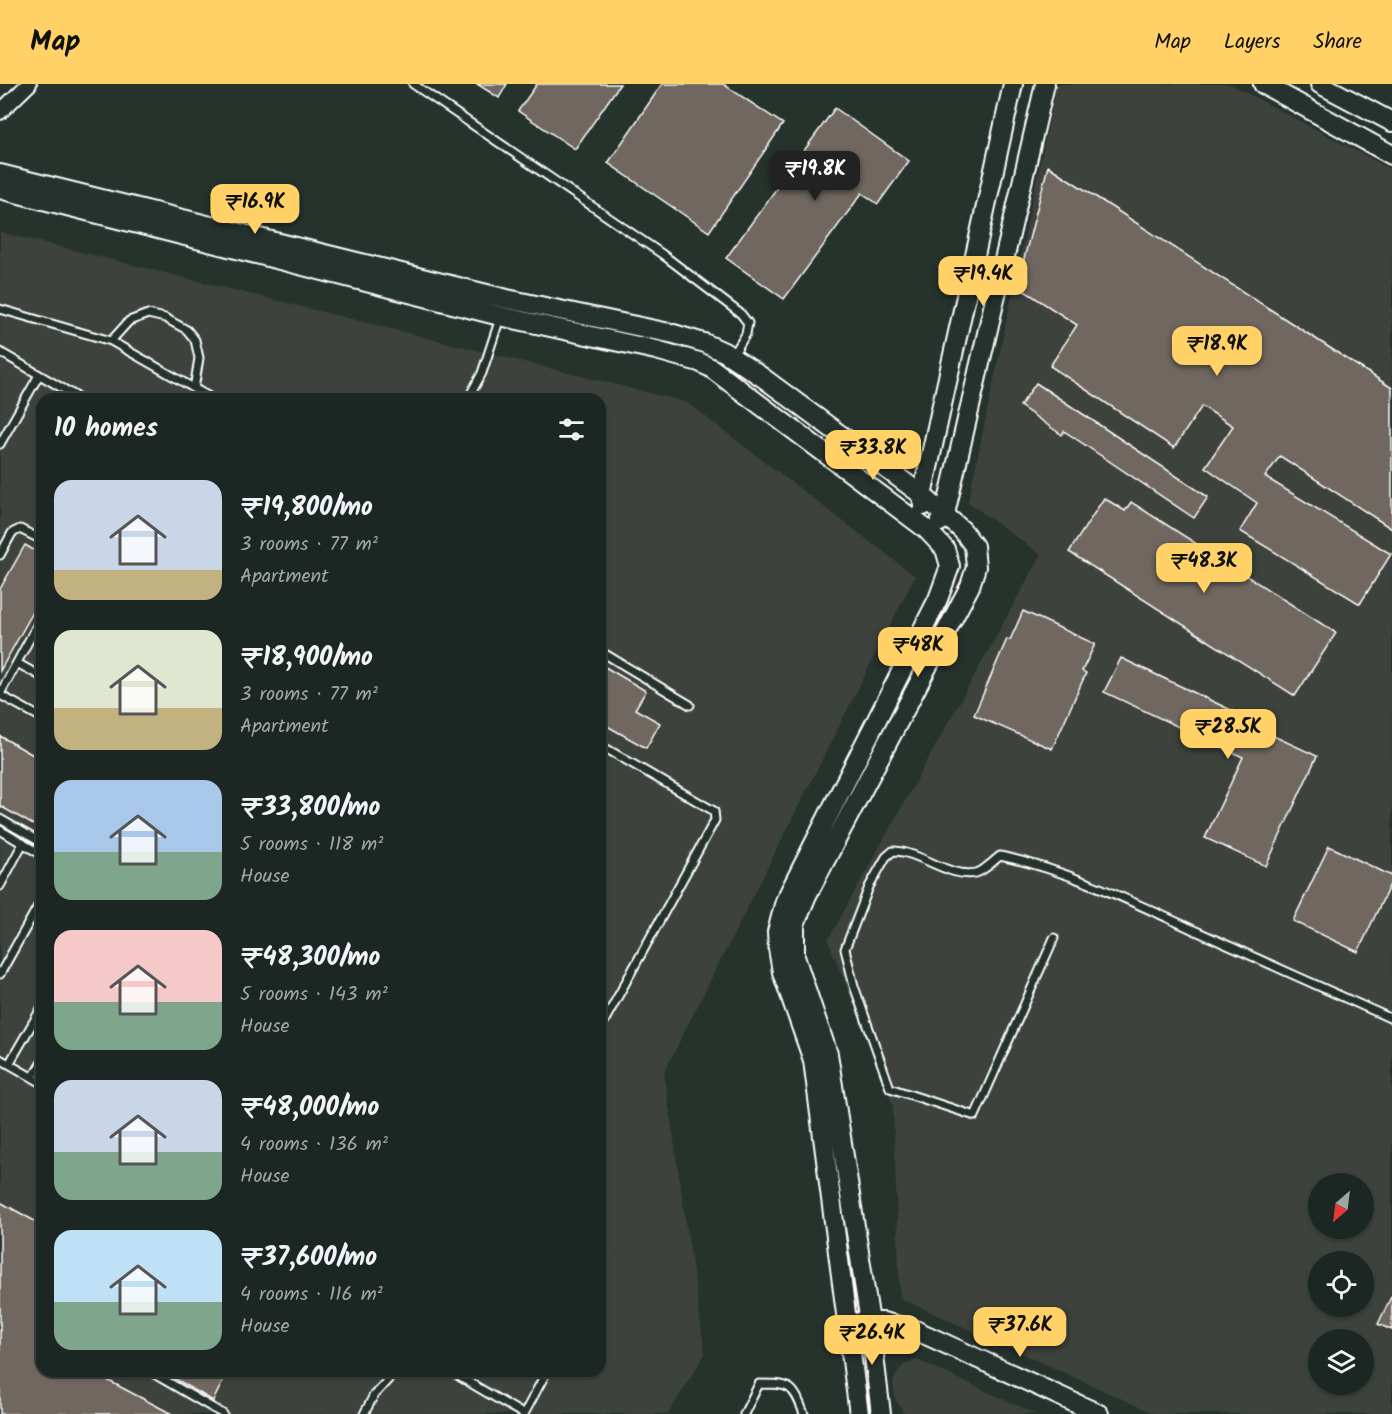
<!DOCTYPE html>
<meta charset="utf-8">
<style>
:root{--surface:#1c2622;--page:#252e2a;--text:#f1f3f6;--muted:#a0a5a5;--line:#3a4340;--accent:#ffd166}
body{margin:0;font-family:Kalam,sans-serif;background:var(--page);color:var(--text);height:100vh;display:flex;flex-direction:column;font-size:22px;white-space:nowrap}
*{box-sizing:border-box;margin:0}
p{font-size:20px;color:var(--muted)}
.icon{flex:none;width:33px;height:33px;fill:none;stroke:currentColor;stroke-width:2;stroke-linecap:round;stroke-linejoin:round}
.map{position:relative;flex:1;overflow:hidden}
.sheet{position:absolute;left:36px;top:309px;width:570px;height:984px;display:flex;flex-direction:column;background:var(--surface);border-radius:18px;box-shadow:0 2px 4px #0004,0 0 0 2px var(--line)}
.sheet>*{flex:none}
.needle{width:39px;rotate:208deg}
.tools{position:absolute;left:1308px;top:1089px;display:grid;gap:12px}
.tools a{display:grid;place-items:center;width:66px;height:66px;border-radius:50%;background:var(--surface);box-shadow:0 2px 4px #0004,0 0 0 2px var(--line);font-size:30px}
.price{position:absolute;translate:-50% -51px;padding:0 14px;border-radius:12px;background:var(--accent);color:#111;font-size:20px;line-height:39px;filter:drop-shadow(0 2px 3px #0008)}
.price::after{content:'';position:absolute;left:50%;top:36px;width:18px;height:14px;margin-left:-9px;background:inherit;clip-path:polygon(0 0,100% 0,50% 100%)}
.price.active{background:#222;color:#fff}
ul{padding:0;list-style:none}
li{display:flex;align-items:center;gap:18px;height:150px;padding:0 18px}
li span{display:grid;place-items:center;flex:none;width:168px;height:120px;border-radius:18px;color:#555}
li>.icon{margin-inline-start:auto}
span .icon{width:72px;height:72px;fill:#fffc;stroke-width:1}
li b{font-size:26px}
h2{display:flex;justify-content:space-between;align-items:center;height:72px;padding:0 18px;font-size:26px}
header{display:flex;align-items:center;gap:36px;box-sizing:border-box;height:84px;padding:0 30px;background:var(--accent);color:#111}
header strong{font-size:28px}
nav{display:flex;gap:33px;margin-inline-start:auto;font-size:21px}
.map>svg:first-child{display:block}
.built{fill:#3c433c;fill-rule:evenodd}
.building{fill:#706860;stroke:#fff;stroke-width:1.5}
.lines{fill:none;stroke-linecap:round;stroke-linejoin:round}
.lane-casing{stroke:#fff;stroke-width:11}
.street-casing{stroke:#fff;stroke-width:18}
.secondary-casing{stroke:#fff;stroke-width:22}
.lane{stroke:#26332d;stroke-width:7}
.street{stroke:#26332d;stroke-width:14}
.secondary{stroke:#26332d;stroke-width:18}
</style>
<header>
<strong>Map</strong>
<nav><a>Map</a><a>Layers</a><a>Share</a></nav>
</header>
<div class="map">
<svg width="1392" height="1330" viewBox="0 0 1392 1330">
<rect width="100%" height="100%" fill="#26332d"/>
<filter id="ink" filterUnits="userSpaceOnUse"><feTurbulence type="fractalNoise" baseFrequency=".0167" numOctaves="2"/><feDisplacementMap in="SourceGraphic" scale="12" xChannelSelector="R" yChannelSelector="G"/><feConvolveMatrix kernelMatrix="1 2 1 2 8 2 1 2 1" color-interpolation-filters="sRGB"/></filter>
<g filter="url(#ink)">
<path class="built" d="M1058,0H1230L1392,86V1330H1155L900,1214L893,1021L828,856L1041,471L968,418L1055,9ZM1318,1100H1364V1144H1318ZM1318,1178H1364V1222H1318ZM1318,1256H1364V1300H1318Z
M0,148L686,318L915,492L664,988L705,1270L668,1330H0ZM42,315H600V1287H42Z
M917,1276L1036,1330H905L895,1315L893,1297L899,1286L904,1281Z"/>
<path class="building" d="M477,0H507L499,14Z
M537,0H620L575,65L518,27Z
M662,0H723L783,40L709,148L608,79Z
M835,24L909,77L878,120L862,109L784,215L726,174Z
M1048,82L1392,304V445L1280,372L1265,393L1391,470L1360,520L1240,447L1257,419L1205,383L1233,342L1202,322L1174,364L1050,282L1077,241L1017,202Z
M1036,299L1208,413L1194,434L1064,347L1062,351L1020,322Z
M1104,414L1125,427L1131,418L1336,549L1295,612L1069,468Z
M25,461L42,471V512L0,587V505Z
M1023,527L1095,560L1082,587L1086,589L1052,665L974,631L1007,555L1010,556Z
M1121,574L1254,637L1252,642L1317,672L1266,782L1205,754L1243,673L1104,608Z
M600,580L646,607L635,625L660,639L646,664L600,638Z
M0,652L42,676V746L0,722Z
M1329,762L1392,792V796L1358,868L1293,837Z
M0,1118L42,1141V1287H90L172,1330H0Z
M1392,1211V1246L1378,1240Z
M162,1287H228L213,1317Z"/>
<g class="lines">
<g class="lane-casing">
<path id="lane" d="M413,0L662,170L741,230L748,239L746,250L732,273
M0,225L111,257L213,315
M111,257L129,237L148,230L165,234L187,246L195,256L199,274L194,305
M0,268L81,315
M468,315L482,289L500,234
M0,360L39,291
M0,471L12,449L20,445L42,456
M600,567L690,621
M17,579L42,593
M0,610L42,532
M0,611L42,634
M600,661L714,727L715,736L600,945
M0,735L42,759
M0,746L42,771
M0,802L23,759
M1054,854L975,1032L890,1004L854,902L845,865L869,803L886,773L893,767C920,767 950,795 976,789C984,787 993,777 1000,772C1068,786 1133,818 1196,847C1261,876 1327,906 1392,935
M0,890L42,815
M0,975L42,999
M9,980L42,923
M33,993L42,978
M600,1136C602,1152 607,1171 600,1186
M149,1287L223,1330
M450,1287L523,1330
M364,1330L374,1311L396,1287
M524,1330L547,1287
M744,1330L759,1300C790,1300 793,1300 804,1330"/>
</g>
<g class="street-casing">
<path id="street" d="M0,28L29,0"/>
</g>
<g class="secondary-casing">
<path id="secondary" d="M1263,0L1392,71
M1320,0L1392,38
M0,90L507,215L674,250L704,259L724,268L762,293L922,411L962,446L974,462L976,483L970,502L807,811L795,840V873L828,970L870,1238L881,1330
M0,105L500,232L656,266L699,278L711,284L926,445L945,465L950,482L938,515L785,817L777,848L778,864L782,888L813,976L859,1330
M923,422L922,411L1013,0
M940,438L945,430L1045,0
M859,1238H883L915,1246L1099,1330"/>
</g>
<use href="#lane" class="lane"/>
<use href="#street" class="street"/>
<use href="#secondary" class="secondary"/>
</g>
</g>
</svg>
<div class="tools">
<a><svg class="needle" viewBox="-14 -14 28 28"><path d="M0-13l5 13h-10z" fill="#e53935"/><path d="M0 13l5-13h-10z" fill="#a0a5a5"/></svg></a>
<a><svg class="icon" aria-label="locate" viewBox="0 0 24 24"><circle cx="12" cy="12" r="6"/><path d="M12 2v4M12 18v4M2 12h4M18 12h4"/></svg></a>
<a><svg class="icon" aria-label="layers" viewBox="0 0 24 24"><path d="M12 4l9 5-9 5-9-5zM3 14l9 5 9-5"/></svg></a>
</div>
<b class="price active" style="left:815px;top:118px">₹19.8K</b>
<b class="price" style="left:255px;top:151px">₹16.9K</b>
<b class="price" style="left:983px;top:223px">₹19.4K</b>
<b class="price" style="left:1217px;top:293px">₹18.9K</b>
<b class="price" style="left:873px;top:397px">₹33.8K</b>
<b class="price" style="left:1204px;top:510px">₹48.3K</b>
<b class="price" style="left:918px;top:594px">₹48K</b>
<b class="price" style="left:1228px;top:676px">₹28.5K</b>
<b class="price" style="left:1020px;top:1274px">₹37.6K</b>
<b class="price" style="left:872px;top:1282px">₹26.4K</b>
<section class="sheet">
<h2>10 homes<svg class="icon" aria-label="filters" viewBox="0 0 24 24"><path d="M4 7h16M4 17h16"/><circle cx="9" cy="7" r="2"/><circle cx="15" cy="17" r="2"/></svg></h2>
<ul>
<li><span style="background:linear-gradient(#c9d6e8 75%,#c2b280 0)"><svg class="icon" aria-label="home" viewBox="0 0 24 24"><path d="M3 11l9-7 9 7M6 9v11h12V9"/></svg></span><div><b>₹19,800/mo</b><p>3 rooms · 77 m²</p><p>Apartment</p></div></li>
<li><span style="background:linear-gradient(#dfe7d0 65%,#c2b280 0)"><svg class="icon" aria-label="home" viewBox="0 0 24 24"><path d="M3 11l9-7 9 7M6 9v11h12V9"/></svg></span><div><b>₹18,900/mo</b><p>3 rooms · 77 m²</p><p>Apartment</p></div></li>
<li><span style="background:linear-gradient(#a9c7e8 60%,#7fa58c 0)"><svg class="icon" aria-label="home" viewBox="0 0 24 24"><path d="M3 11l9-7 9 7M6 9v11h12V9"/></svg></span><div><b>₹33,800/mo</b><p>5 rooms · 118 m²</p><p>House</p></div></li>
<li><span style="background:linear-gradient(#f6c9c9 60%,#7fa58c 0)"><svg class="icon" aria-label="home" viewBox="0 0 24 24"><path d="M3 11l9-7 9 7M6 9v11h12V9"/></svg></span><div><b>₹48,300/mo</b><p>5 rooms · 143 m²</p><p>House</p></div></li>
<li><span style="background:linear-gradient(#c9d6e8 60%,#7fa58c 0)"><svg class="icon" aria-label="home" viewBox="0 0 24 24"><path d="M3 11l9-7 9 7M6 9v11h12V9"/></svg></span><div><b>₹48,000/mo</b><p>4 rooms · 136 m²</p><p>House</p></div></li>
<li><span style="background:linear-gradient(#bfe0f5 60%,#7fa58c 0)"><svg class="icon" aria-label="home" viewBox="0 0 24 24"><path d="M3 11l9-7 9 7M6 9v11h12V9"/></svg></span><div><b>₹37,600/mo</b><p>4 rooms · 116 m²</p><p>House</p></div></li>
</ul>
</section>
</div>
